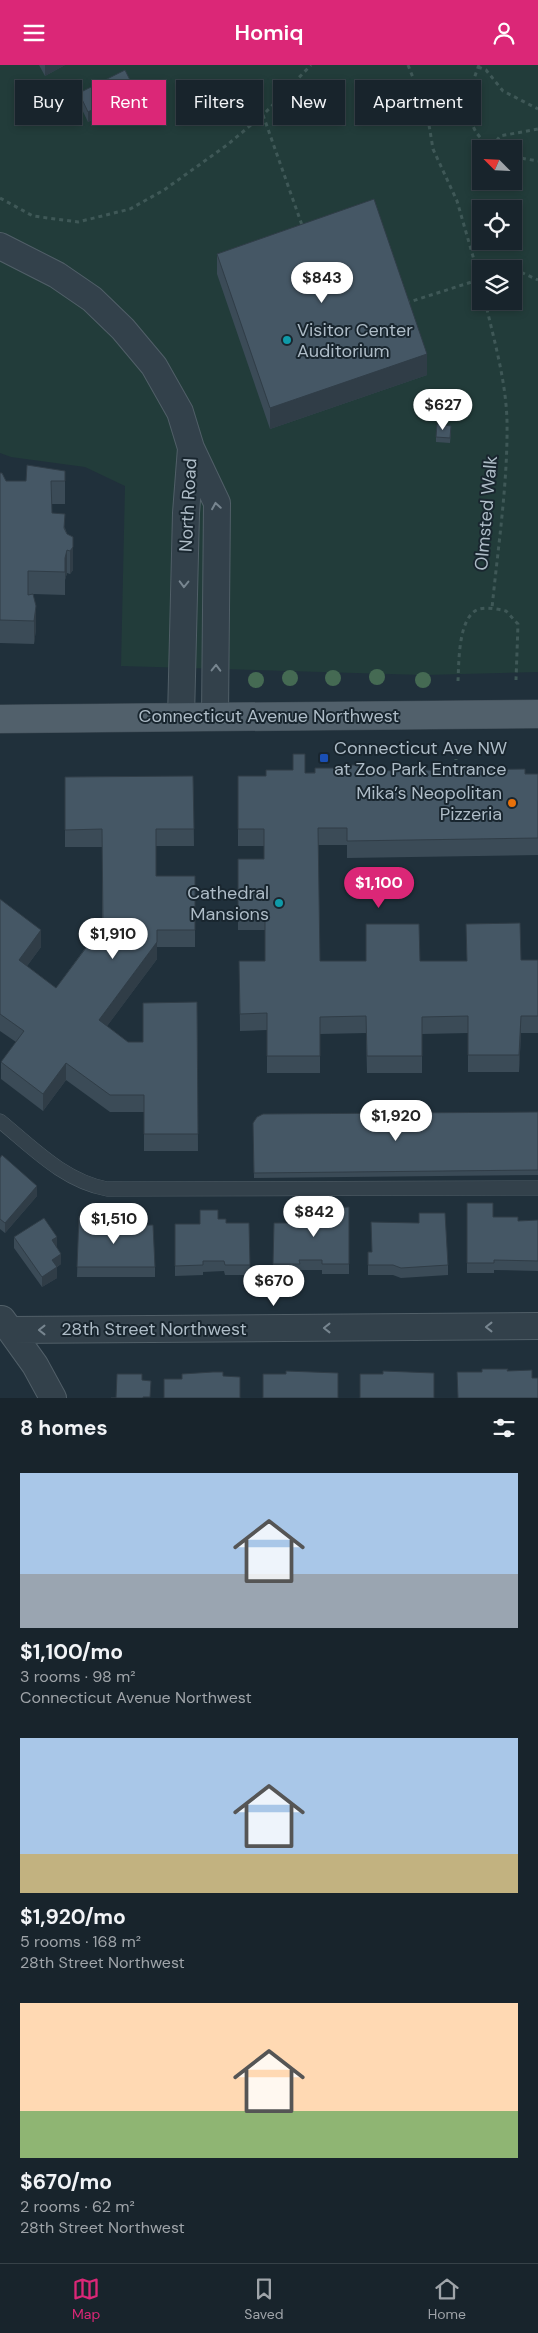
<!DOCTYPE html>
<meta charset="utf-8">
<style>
:root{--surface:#18242c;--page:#253038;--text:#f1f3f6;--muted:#9fa4a9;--line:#364148;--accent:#db2777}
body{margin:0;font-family:"DM Sans",sans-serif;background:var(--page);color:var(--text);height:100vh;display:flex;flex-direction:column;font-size:19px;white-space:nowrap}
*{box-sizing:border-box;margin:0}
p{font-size:16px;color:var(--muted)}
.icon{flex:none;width:28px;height:28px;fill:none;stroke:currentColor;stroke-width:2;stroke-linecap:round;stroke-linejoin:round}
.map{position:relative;height:1333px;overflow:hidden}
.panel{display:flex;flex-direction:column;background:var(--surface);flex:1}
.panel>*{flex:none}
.top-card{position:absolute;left:15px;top:15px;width:509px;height:45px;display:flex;gap:10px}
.needle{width:32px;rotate:294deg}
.controls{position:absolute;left:472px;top:75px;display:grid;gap:10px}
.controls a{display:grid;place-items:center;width:50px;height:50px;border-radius:0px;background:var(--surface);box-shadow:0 2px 8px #0003,0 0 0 1px var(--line);font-size:25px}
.price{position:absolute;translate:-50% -42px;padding:0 11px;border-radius:18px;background:#fff;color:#222;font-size:16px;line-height:32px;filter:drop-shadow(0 1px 2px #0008)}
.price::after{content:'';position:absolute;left:50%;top:30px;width:15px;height:11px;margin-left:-8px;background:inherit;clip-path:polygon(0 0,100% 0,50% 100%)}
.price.selected{background:var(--accent);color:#fff}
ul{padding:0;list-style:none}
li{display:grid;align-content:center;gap:10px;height:265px;padding:0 20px}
li span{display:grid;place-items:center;height:155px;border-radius:0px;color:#555}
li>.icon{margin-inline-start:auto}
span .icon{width:90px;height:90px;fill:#fffc;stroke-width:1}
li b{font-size:21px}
h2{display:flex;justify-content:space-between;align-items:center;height:60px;padding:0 20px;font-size:21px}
.tag{padding:0 18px;border-radius:0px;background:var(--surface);box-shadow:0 2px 8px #0003,0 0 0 1px var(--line);font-size:18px;line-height:45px}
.tag.selected{background:var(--accent);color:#fff}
header{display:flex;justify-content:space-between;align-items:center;height:65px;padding:0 20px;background:var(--accent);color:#fff;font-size:22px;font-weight:600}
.tabs{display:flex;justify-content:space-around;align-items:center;height:70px;border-top:1px solid var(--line);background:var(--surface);font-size:14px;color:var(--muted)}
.tabs a{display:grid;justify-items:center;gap:2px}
.tabs .selected{color:var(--accent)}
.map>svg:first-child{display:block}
.green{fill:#223c3a;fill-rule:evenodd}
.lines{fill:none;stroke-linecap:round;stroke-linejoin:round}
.service-casing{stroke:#515f68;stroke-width:15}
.minor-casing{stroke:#515f68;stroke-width:28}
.primary-casing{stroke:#404d57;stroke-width:29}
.path{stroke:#3f5857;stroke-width:3;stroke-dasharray:4 4;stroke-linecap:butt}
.service{stroke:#33414b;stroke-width:14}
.minor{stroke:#33414b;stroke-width:26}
.primary{stroke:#51606b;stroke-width:28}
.tree{fill:#456a53}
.wall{fill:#3b4b57}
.shaded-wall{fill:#303d47}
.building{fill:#455765;stroke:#303d47}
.oneway{stroke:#77858f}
.culture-dot{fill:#0f9aa8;stroke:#19262f;stroke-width:2}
.transit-dot{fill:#1a4fb4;stroke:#19262f;stroke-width:2}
.food-dot{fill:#e8710a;stroke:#19262f;stroke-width:2}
.labels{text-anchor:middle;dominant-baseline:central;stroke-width:4;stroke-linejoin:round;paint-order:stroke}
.poi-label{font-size:18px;fill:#aebcc7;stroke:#19262f;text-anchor:start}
.street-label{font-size:18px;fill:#aebcc7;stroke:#19262f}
</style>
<header><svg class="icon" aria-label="menu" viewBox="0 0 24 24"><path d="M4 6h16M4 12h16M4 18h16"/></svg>Homiq<svg class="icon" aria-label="person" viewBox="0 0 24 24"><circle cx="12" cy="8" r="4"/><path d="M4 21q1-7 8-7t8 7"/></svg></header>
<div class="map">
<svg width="538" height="1333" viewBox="0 0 538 1333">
<rect width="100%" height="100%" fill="#20303b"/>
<path class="green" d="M0,0H538V607L424,610L121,601L125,421L85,402L11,392L0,388ZM481,84H514V116H481ZM481,144H514V176H481ZM481,204H514V236H481Z"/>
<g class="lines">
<g class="service-casing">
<path id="service" d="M0,1056C33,1083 64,1116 107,1124L538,1123"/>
</g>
<g class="minor-casing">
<path id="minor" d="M0,181L57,210L92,234L123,264L154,301L180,347L191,383L217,438L215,652
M181,652L186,448L191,383
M2,1254L35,1300L53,1333
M11,1265L538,1261"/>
</g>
<g class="primary-casing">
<path id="primary" d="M0,654L538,649"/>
</g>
<path class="path" d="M408,0L427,48L433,84L457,136L481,219
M479,0C467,30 460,66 496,84
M478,2L486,5L503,26L538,44
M263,50L303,163
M492,82L500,71L538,64
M514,92L538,96
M0,133L33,151L78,157L130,144L164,125L227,80L263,50L311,0
M514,204L538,215
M485,236C494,275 506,316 507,356C508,417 498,482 492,543
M406,238L481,214
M458,616C459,597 458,551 479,544C488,542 498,544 506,546L518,559L516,615
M456,686V695"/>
<use href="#service" class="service"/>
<use href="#minor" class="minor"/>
<use href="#primary" class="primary"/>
</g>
<g class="tree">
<circle cx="377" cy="612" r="8"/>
<circle cx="290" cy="613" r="8"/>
<circle cx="333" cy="613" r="8"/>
<circle cx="256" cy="615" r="8"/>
<circle cx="423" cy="615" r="8"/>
</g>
<path class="wall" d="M39,0H65L45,11Z
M79,28L134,33L88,57L79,38Z
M217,189L427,310L270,364L217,209Z
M451,366L450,378L436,377V372Z
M0,408L6,416H65V439H52V448L65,463L67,469L73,472V505L70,509L67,508L65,515V530L33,529L36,564L34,579L0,578Z
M293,705L305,708L360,706L538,709V790L347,793V780H318L320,896H467L466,859L521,895H538V968H521L519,1007H468V968L422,969V1008H367L366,968L320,969V1008H267V965L240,966L239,896H265V865H238V794H264V781H238V711H266Z
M193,711L194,781H156V811H195V882H157V894L107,961L128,977H143L197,937L198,1086H144V1047H110L66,1015L43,1046L1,1014V997L16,977L0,966V834L41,882L27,901L56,923L102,860V782H65V712Z
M538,1047V1110L254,1113L253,1058Z
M0,1093L37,1131L5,1168L0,1164Z
M467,1138L493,1152L518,1156L538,1155V1206L494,1205V1208H467Z
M349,1142V1209H322V1205H300V1209H273L274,1158H297Z
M79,1151L103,1161L155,1202V1212H77Z
M218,1154L226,1158H249L250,1210H225L224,1206L203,1207V1210L175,1211V1159H200Z
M14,1172L57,1182H56L61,1199L57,1202V1213L42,1222L14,1183Z
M368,1187L448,1200V1210L401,1213L393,1210H368Z"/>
<path class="shaded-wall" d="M45,0H65L45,11Z
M134,23V33L88,57V47Z
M427,289V310L270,364V343Z
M73,482V505L70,509V486Z
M67,485V508L65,515V493Z
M36,541V564L34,579V556Z
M41,865V882L19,912V895Z
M157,877V894L99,972V955Z
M521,951V968L519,1007V990Z
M66,998V1015L43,1046V1029Z
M37,1121V1131L5,1168V1158Z
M57,1172V1182L52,1185V1175Z
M61,1189V1199L52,1205V1195Z
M57,1202V1213L42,1222V1212Z"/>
<path class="building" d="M125,5L134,23L88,47L79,28Z
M374,134L427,289L270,343L217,189Z
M437,359L451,361L450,373L436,372Z
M27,400L65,406V416H51L52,448L65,449L64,463L67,469L73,472V482L70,486L67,485L65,493V507L28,506V530L33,529L36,541L34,556L0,555V408H2L6,416H26Z
M293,689H305V708H315V703H340V700H360V706L525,704V709H538V773L347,776V763H318L320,896H366V859H419L420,896H467L466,859L520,858L521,895H538V951H521L519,990H468V951L422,952V991H367L366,951L320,952V991H267V948L240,949L239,896H265V848H238V794H264V764H238V711H266V705H293Z
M193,711L194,764H156V811H195V865H157V877L99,955L128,977H143V938L197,937L198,1069H144V1030H110L66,998L43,1029L1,997L24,966L0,949V834L41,865L19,895L56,923L103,860L102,764L65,765V712Z
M538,1047V1105L254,1108L253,1058L257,1052L263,1049Z
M2,1090L37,1121L5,1158L0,1154V1093Z
M467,1138H493V1152H518V1156L538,1155V1196L494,1195V1198H467Z
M349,1142V1199H322V1195H299L300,1199H273L274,1158H297V1155H310V1144Z
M200,1145H218V1154H226V1158H249L250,1200H225L224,1196H203V1200L175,1201V1159H200Z
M419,1148H445L448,1200L401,1203L393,1200H368V1187H372L371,1157L419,1158Z
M79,1151L101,1152L103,1161L153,1160L155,1202H77Z
M44,1153L57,1172L52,1175L61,1189L52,1195L57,1202L42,1212L14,1172Z
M482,1304H508L507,1306L532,1305V1313H538V1333H458L457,1307H482Z
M286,1306L338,1308V1333H263V1309H286Z
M383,1306L434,1308V1333H360V1309H383Z
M213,1307H223V1311L240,1312V1333H164V1314H182V1309Z
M117,1309H142V1315L151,1316L150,1332H143V1333H111H116Z"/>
<defs><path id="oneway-chevron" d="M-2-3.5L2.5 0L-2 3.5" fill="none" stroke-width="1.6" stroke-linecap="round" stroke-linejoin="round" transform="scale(1.25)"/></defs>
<g class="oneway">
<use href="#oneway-chevron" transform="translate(216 441) rotate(-99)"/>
<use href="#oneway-chevron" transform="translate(184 519) rotate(91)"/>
<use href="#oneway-chevron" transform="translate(216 603) rotate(-89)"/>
<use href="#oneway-chevron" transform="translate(489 1262) rotate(180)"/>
<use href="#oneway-chevron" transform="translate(327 1263) rotate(180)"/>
<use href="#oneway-chevron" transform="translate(42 1265) rotate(180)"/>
</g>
<g class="culture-dot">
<circle cx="287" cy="275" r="5"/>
<circle cx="279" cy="838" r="5"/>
</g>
<rect class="transit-dot" x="319" y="688" width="10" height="10" rx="2.5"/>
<circle class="food-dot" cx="512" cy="738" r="5"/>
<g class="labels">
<g class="poi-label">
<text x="297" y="265">Visitor Center<tspan x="297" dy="21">Auditorium</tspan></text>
<text x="334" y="683">Connecticut Ave NW<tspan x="334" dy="21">at Zoo Park Entrance</tspan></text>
<text x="502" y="728" text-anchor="end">Mika’s Neopolitan<tspan x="502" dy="21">Pizzeria</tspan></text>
<text x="269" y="828" text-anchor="end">Cathedral<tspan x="269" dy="21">Mansions</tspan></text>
</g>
<g class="street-label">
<text transform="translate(188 440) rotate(-87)">North Road</text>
<text transform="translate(486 448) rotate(-85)">Olmsted Walk</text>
<text x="269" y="651">Connecticut Avenue Northwest</text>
<text x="154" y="1264">28th Street Northwest</text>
</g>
</g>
</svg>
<div class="controls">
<a><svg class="needle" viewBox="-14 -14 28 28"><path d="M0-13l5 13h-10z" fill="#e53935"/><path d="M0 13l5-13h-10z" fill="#9fa4a9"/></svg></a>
<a><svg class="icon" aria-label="locate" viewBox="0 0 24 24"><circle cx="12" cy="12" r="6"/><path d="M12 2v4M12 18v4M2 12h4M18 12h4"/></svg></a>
<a><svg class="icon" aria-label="layers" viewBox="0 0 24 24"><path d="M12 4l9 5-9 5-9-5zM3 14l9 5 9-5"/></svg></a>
</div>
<b class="price" style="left:322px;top:239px">$843</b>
<b class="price" style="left:443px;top:366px">$627</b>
<b class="price selected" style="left:379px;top:844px">$1,100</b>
<b class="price" style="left:113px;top:895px">$1,910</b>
<b class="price" style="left:396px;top:1077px">$1,920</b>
<b class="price" style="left:314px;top:1173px">$842</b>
<b class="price" style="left:114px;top:1180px">$1,510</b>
<b class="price" style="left:274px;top:1242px">$670</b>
<div class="top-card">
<a class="tag">Buy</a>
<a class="tag selected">Rent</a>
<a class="tag">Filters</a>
<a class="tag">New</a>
<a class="tag">Apartment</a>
</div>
</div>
<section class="panel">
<h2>8 homes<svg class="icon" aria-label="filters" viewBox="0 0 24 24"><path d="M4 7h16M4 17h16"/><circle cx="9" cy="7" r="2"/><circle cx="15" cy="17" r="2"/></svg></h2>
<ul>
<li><span style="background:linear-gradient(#a9c7e8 65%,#9aa5b1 0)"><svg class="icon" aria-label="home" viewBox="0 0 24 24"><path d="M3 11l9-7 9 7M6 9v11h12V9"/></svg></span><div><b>$1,100/mo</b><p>3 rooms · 98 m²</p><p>Connecticut Avenue Northwest</p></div></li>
<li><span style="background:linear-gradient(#a9c7e8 75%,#c2b280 0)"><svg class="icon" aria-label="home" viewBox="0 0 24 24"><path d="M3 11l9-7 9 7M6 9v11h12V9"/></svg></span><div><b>$1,920/mo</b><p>5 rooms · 168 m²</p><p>28th Street Northwest</p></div></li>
<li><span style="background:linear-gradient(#ffd9b3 70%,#8fb573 0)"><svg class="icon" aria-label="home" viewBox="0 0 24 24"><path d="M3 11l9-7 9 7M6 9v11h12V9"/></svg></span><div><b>$670/mo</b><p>2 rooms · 62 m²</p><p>28th Street Northwest</p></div></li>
</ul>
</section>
<nav class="tabs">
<a class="selected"><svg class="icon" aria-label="map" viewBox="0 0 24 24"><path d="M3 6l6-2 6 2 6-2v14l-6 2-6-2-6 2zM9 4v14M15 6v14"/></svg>Map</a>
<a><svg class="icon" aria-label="saved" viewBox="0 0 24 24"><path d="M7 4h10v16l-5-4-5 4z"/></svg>Saved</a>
<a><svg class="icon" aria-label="home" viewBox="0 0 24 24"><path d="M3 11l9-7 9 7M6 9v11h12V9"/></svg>Home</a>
</nav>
